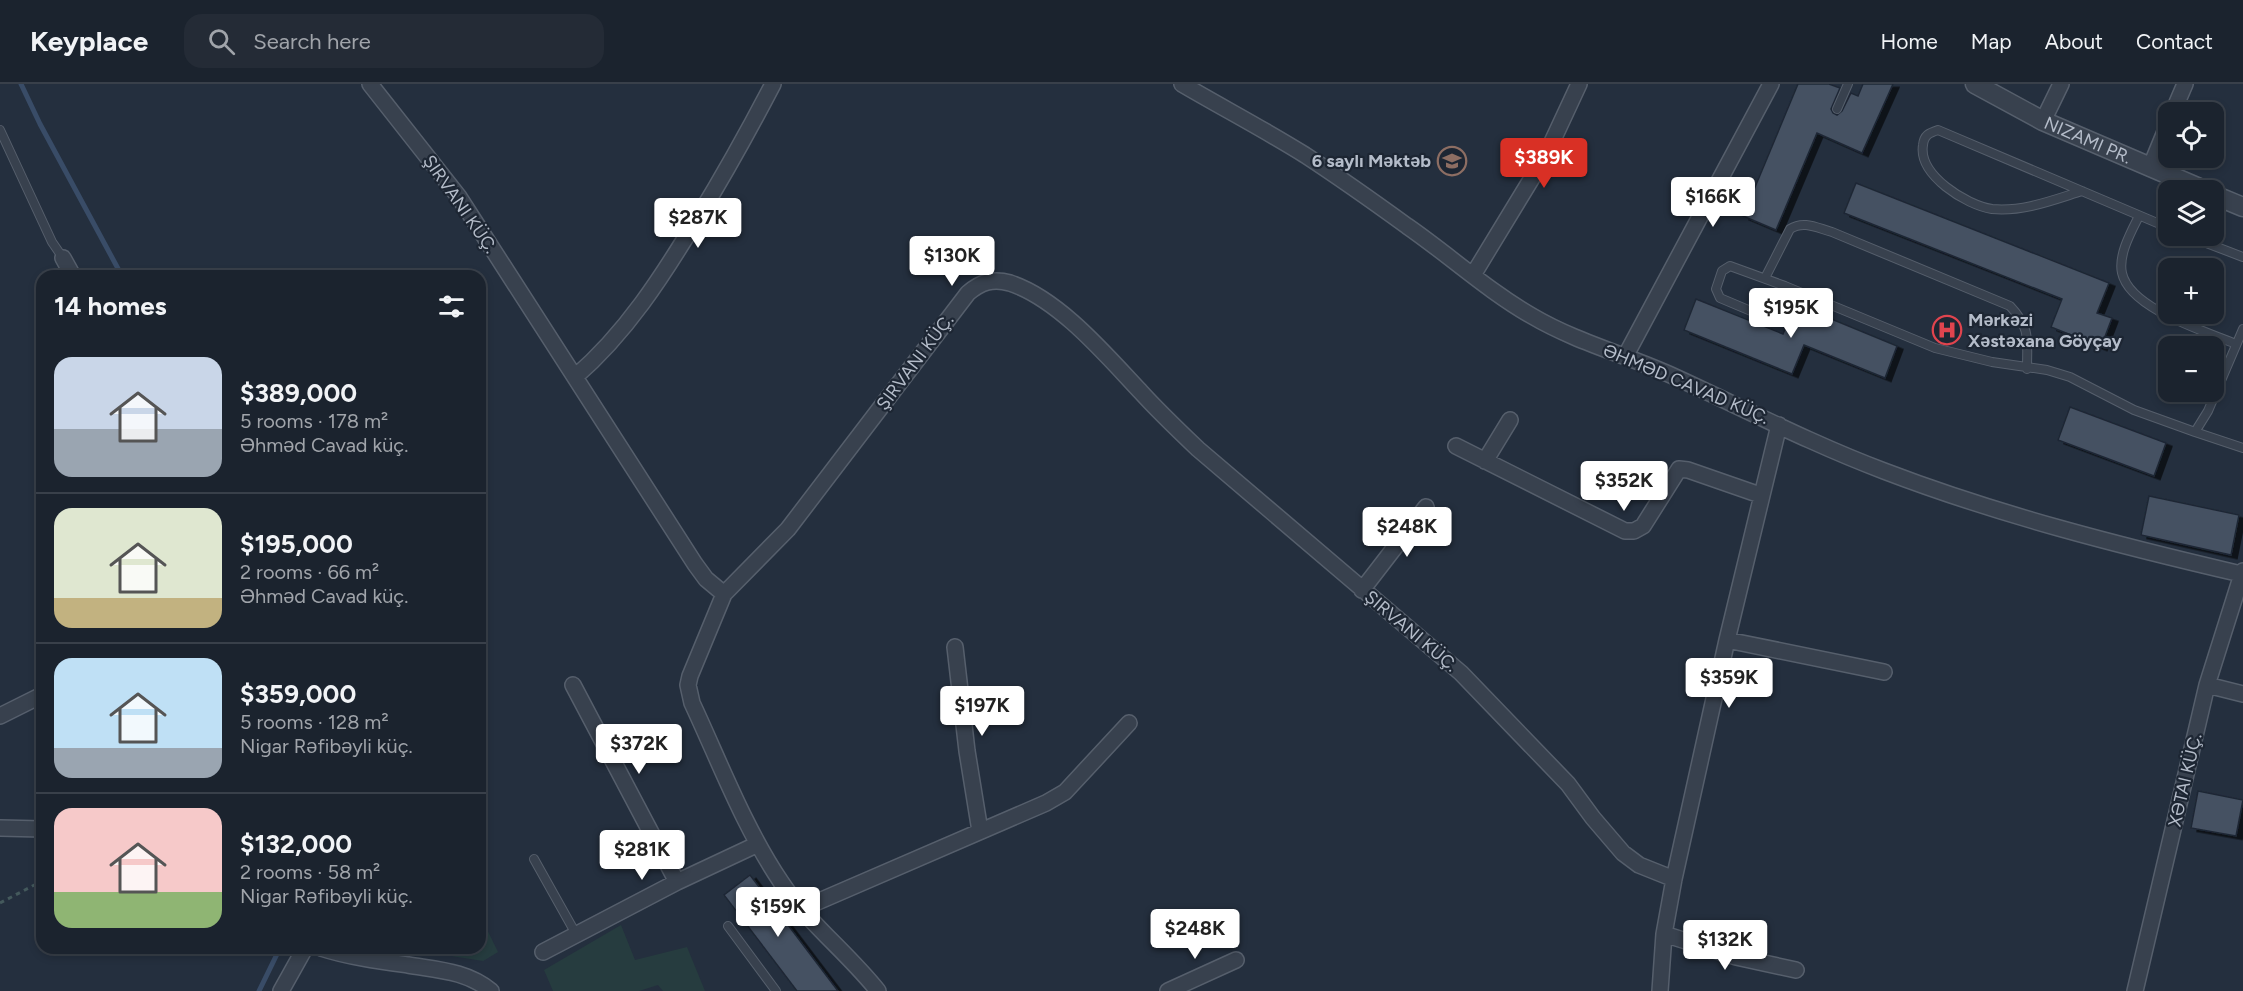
<!DOCTYPE html>
<meta charset="utf-8">
<style>
:root{--surface:#1b232e;--page:#242b36;--text:#f1f3f6;--muted:#a0a4aa;--line:#39404a;--accent:#d93025}
body{margin:0;font-family:Figtree,sans-serif;background:var(--page);color:var(--text);height:100vh;display:flex;flex-direction:column;font-size:22px;white-space:nowrap}
*{box-sizing:border-box;margin:0}
p{font-size:20px;color:var(--muted)}
.icon{flex:none;width:33px;height:33px;fill:none;stroke:currentColor;stroke-width:2;stroke-linecap:round;stroke-linejoin:round}
.map{position:relative;flex:1;overflow:hidden}
.details{position:absolute;left:36px;top:186px;width:450px;height:684px;display:flex;flex-direction:column;background:var(--surface);border-radius:18px;box-shadow:0 3px 9px #0003,0 0 0 2px var(--line)}
.details>*{flex:none}
.tools{position:absolute;left:2158px;top:18px;display:grid;gap:12px}
.tools a{display:grid;place-items:center;width:66px;height:66px;border-radius:12px;background:var(--surface);box-shadow:0 3px 9px #0003,0 0 0 2px var(--line);font-size:30px}
.price{position:absolute;translate:-50% -51px;padding:0 14px;border-radius:6px;background:#fff;color:#222;font-size:20px;line-height:39px;filter:drop-shadow(0 2px 3px #0008)}
.price::after{content:'';position:absolute;left:50%;top:36px;width:18px;height:14px;margin-left:-9px;background:inherit;clip-path:polygon(0 0,100% 0,50% 100%)}
.price.active{background:var(--accent);color:#fff}
ul{padding:0;list-style:none}
li{display:flex;align-items:center;gap:18px;height:150px;padding:0 18px}
li+li{border-top:2px solid var(--line)}
li span{display:grid;place-items:center;flex:none;width:168px;height:120px;border-radius:18px;color:#555}
li>.icon{margin-inline-start:auto}
span .icon{width:72px;height:72px;fill:#fffc;stroke-width:1}
li b{font-size:26px}
h2{display:flex;justify-content:space-between;align-items:center;height:72px;padding:0 18px;font-size:26px}
header{display:flex;align-items:center;gap:36px;box-sizing:border-box;height:84px;padding:0 30px;background:var(--surface);border-bottom:2px solid var(--line)}
header strong{font-size:28px}
nav{display:flex;gap:33px;margin-inline-start:auto;font-size:21px}
.search{width:420px;height:54px;background:var(--page);display:flex;align-items:center;gap:15px;box-sizing:border-box;padding:0 21px;border-radius:18px;color:var(--muted);font-size:22px}
.map>svg:first-child{display:block}
.green{fill:#263c3f}
.lines{fill:none;stroke-linecap:round;stroke-linejoin:round}
.stream{stroke:#394c67;stroke-width:5}
.building{fill:#455162;stroke:#1f2835;stroke-width:1.5;filter:url(#shadow)}
.service-casing{stroke:#565f6c;stroke-width:10}
.minor-casing{stroke:#565f6c;stroke-width:18}
.tertiary-casing{stroke:#565f6c;stroke-width:21}
.path{stroke:#44595c;stroke-width:3;stroke-dasharray:4.5 4.5;stroke-linecap:butt}
.service{stroke:#38414e;stroke-width:8}
.minor{stroke:#38414e;stroke-width:15}
.tertiary{stroke:#38414e;stroke-width:18}
.labels{text-anchor:middle;dominant-baseline:central;stroke-width:4.5;stroke-linejoin:round;paint-order:stroke}
.street-label{font-size:18px;fill:#b4bcc9;stroke:#1d2633}
.poi-label{font-size:18px;font-weight:bold;fill:#b4bcc9;stroke:#1d2633;text-anchor:end}
</style>
<header>
<strong>Keyplace</strong>
<div class="search"><svg class="icon" aria-label="search" viewBox="0 0 24 24"><circle cx="10" cy="10" r="6"/><path d="M15 15l6 6"/></svg>Search here</div>
<nav><a>Home</a><a>Map</a><a>About</a><a>Contact</a></nav>
</header>
<div class="map">
<svg width="2243" height="907" viewBox="0 0 2243 907">
<defs>
<filter id="shadow"><feDropShadow dx="6" dy="3.5" stdDeviation="0" flood-color="#0009"/></filter>
</defs>
<rect width="100%" height="100%" fill="#242f3e"/>
<path class="green" d="M480,831L498,868L483,877L400,864H480Z
M621,841L635,876L687,863L705,907H663L658,901L639,907H553L544,886Z"/>
<g class="lines">
<path class="stream" d="M21,0L40,40L122,192
M259,907L280,864"/>
</g>
<path class="building" d="M1798,0H1829L1840,4L1831,25L1833,29L1837,31L1842,27L1851,9L1858,12L1863,0H1893L1862,69L1817,49L1776,146L1743,132Z
M1856,99L2109,199L2097,229L2112,234L2101,263L2051,243L2062,215L1844,129Z
M1696,215L1783,250L1795,220L1897,262L1885,294L1804,261L1792,290L1684,246Z
M2070,323L2166,359L2154,392L2058,356Z
M2149,412L2239,431L2231,471L2141,451Z
M2198,707L2243,716L2236,752L2191,744Z
M750,791L838,907H797L724,811Z"/>
<g class="lines">
<g class="service-casing">
<path id="service" d="M1837,25L1848,0
M0,46L52,158L63,174
M2082,107C2053,116 2023,128 1992,125C1966,121 1918,91 1923,61C1924,51 1929,49 1938,46L2169,144
M2139,132C2131,148 2118,171 2122,189C2130,225 2205,247 2236,260
M2188,152L2243,173
M1765,194L1790,145C1804,136 1817,144 1832,148L2010,222C2031,244 2027,256 2027,285
M1785,202L1774,220L1758,230L1720,214L1716,205L1722,187L1730,182L1785,202L1935,264L1992,278L2047,286L2070,293L2134,326L2195,348L2208,327L2243,245
M2195,348L2243,364
M534,775L576,850
M728,842L776,907"/>
</g>
<g class="minor-casing">
<path id="minor" d="M370,0L459,113L695,480L706,495L724,510L788,445L968,209C981,198 993,194 1010,199C1059,215 1106,271 1140,307C1158,327 1178,346 1198,365L1461,589L1568,700L1593,734L1623,769L1639,781L1674,795
M1182,0C1223,24 1265,46 1305,71C1340,94 1374,118 1407,142C1449,171 1488,207 1532,232C1576,258 1627,271 1673,292C1743,324 1812,360 1884,387C1999,431 2121,462 2241,490
M2173,28L2185,0
M2043,37L2061,0
M2150,84L2169,38
M63,174L73,192
M1473,191L1546,71L1579,0
M1626,271L1771,0
M575,293C626,249 662,193 697,135C724,91 749,46 773,0
M1456,362L1625,447H1634L1643,442L1679,385L1688,386L1760,411
M1485,377L1510,336
M1362,506L1426,423
M724,510L690,592L688,601L692,619C720,679 744,743 781,798C808,839 848,869 878,907
M1727,556L1884,588
M955,563L967,667L980,747
M573,601L677,798
M2207,601L2243,610
M0,632L42,611
M0,744L42,745
M801,825L1046,719L1065,708L1129,639
M1664,850L1736,873L1796,886
M321,864C349,873 379,877 408,881C438,886 467,887 491,907
M543,868L677,798L758,760
M281,907L305,864
M1168,907L1236,876
M1660,907L1664,850L1674,795L1727,556L1779,341
M2135,907L2207,601L2243,487"/>
</g>
<g class="tertiary-casing">
<g id="tertiary">
<path id="s1" d="M1975,0L2043,37L2204,106"/>
<path d="M2214,111L2243,123"/>
</g>
</g>
<path class="path" d="M0,819L42,797"/>
<use href="#service" class="service"/>
<use href="#minor" class="minor"/>
<use href="#tertiary" class="tertiary"/>
</g>
<defs>
<g id="school-ring" transform="scale(1.5)"><circle r="9.5" fill="#1d2633" stroke="#8d6e63" stroke-width="1.5"/><path d="M0-5L7-2L0 1L-7-2ZM-4 1L0 2.5L4 1V4Q0 6-4 4Z" fill="#8d6e63"/></g>
<g id="hospital-ring" transform="scale(1.5)"><circle r="9.5" fill="#1d2633" stroke="#e0444e" stroke-width="1.5"/><path d="M-5-5h3v3.5h4V-5h3V5h-3V1.5h-4V5h-3Z" fill="#e0444e"/></g>
</defs>
<g fill-rule="evenodd">
<use href="#school-ring" x="1452" y="77"/>
<use href="#hospital-ring" x="1947" y="246"/>
</g>
<g class="labels">
<g class="street-label">
<text stroke="none"><textPath href="#s1" startOffset="126">NIZAMI PR.</textPath></text>
<text transform="translate(460 120) rotate(55)">ŞIRVANI KÜÇ.</text>
<text transform="translate(915 278) rotate(-53)">ŞIRVANI KÜÇ.</text>
<text transform="translate(1686 300) rotate(23)">ƏHMƏD CAVAD KÜÇ.</text>
<text transform="translate(1411 547) rotate(40)">ŞIRVANI KÜÇ.</text>
<text transform="translate(2185 696) rotate(-77)">XƏTAI KÜÇ.</text>
</g>
<g class="poi-label">
<text x="1431" y="77">6 saylı Məktəb</text>
<text x="1968" y="236" text-anchor="start">Mərkəzi<tspan x="1968" dy="21">Xəstəxana Göyçay</tspan></text>
</g>
</g>
</svg>
<div class="tools">
<a><svg class="icon" aria-label="locate" viewBox="0 0 24 24"><circle cx="12" cy="12" r="6"/><path d="M12 2v4M12 18v4M2 12h4M18 12h4"/></svg></a>
<a><svg class="icon" aria-label="layers" viewBox="0 0 24 24"><path d="M12 4l9 5-9 5-9-5zM3 14l9 5 9-5"/></svg></a>
<a>+</a>
<a>−</a>
</div>
<b class="price active" style="left:1544px;top:105px">$389K</b>
<b class="price" style="left:1713px;top:144px">$166K</b>
<b class="price" style="left:698px;top:165px">$287K</b>
<b class="price" style="left:952px;top:203px">$130K</b>
<b class="price" style="left:1791px;top:255px">$195K</b>
<b class="price" style="left:1624px;top:428px">$352K</b>
<b class="price" style="left:1407px;top:474px">$248K</b>
<b class="price" style="left:1729px;top:625px">$359K</b>
<b class="price" style="left:982px;top:653px">$197K</b>
<b class="price" style="left:639px;top:691px">$372K</b>
<b class="price" style="left:642px;top:797px">$281K</b>
<b class="price" style="left:778px;top:854px">$159K</b>
<b class="price" style="left:1195px;top:876px">$248K</b>
<b class="price" style="left:1725px;top:887px">$132K</b>
<section class="details">
<h2>14 homes<svg class="icon" aria-label="filters" viewBox="0 0 24 24"><path d="M4 7h16M4 17h16"/><circle cx="9" cy="7" r="2"/><circle cx="15" cy="17" r="2"/></svg></h2>
<ul>
<li><span style="background:linear-gradient(#c9d6e8 60%,#9aa5b1 0)"><svg class="icon" aria-label="home" viewBox="0 0 24 24"><path d="M3 11l9-7 9 7M6 9v11h12V9"/></svg></span><div><b>$389,000</b><p>5 rooms · 178 m²</p><p>Əhməd Cavad küç.</p></div></li>
<li><span style="background:linear-gradient(#dfe7d0 75%,#c2b280 0)"><svg class="icon" aria-label="home" viewBox="0 0 24 24"><path d="M3 11l9-7 9 7M6 9v11h12V9"/></svg></span><div><b>$195,000</b><p>2 rooms · 66 m²</p><p>Əhməd Cavad küç.</p></div></li>
<li><span style="background:linear-gradient(#bfe0f5 75%,#9aa5b1 0)"><svg class="icon" aria-label="home" viewBox="0 0 24 24"><path d="M3 11l9-7 9 7M6 9v11h12V9"/></svg></span><div><b>$359,000</b><p>5 rooms · 128 m²</p><p>Nigar Rəfibəyli küç.</p></div></li>
<li><span style="background:linear-gradient(#f6c9c9 70%,#8fb573 0)"><svg class="icon" aria-label="home" viewBox="0 0 24 24"><path d="M3 11l9-7 9 7M6 9v11h12V9"/></svg></span><div><b>$132,000</b><p>2 rooms · 58 m²</p><p>Nigar Rəfibəyli küç.</p></div></li>
</ul>
</section>
</div>
